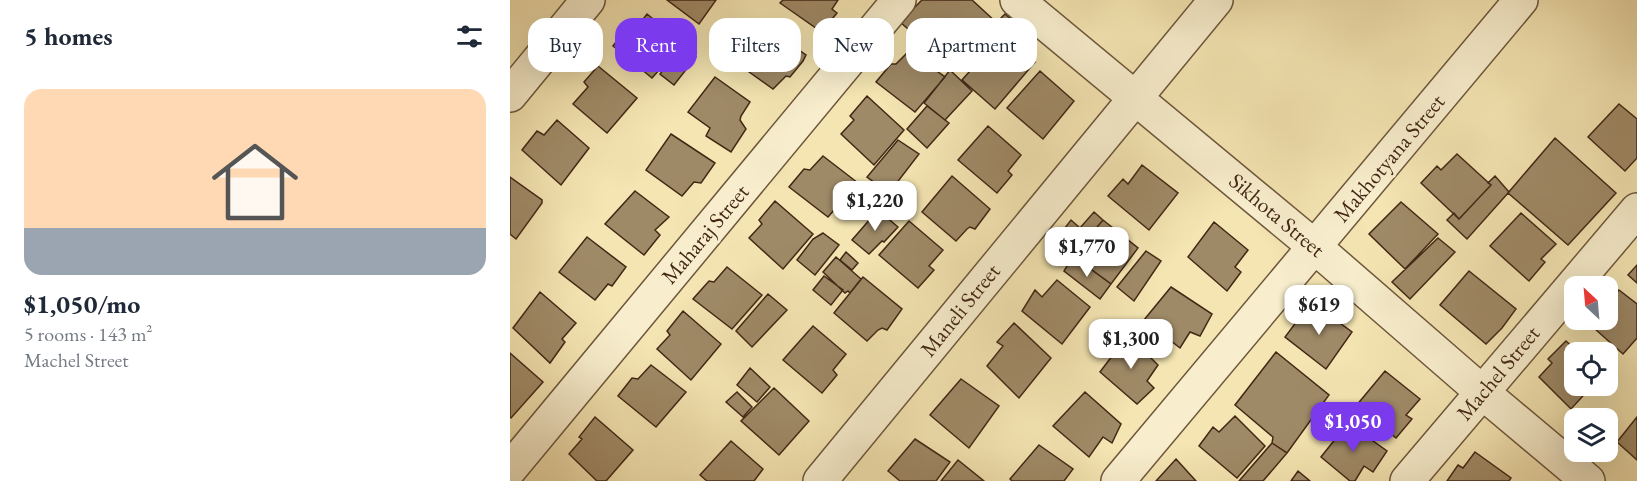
<!DOCTYPE html>
<meta charset="utf-8">
<style>
:root{--surface:#fff;--page:#f6f6f7;--text:#1f2937;--muted:#747a83;--line:#e0e1e3;--accent:#7c3aed}
body{margin:0;font-family:"EB Garamond",serif;background:var(--page);color:var(--text);height:100vh;display:flex;flex-direction:column;font-size:22px;white-space:nowrap}
*{box-sizing:border-box;margin:0}
p{font-size:20px;color:var(--muted)}
.icon{flex:none;width:33px;height:33px;fill:none;stroke:currentColor;stroke-width:2;stroke-linecap:round;stroke-linejoin:round}
.map{position:relative;flex:1;overflow:hidden}
.sheet{display:flex;flex-direction:column;background:var(--surface);width:510px}
.sheet>*{flex:none}
.top-card{position:absolute;left:18px;top:18px;width:570px;height:54px;display:flex;gap:12px}
.needle{width:39px;rotate:334deg}
.buttons{position:absolute;left:1054px;top:276px;display:grid;gap:12px}
.buttons a{display:grid;place-items:center;width:54px;height:54px;border-radius:12px;background:var(--surface);box-shadow:0 6px 24px #0002;font-size:30px}
.price{position:absolute;translate:-50% -51px;padding:0 14px;border-radius:12px;background:#fff;color:#222;font-size:20px;line-height:39px;filter:drop-shadow(0 2px 3px #0008)}
.price::after{content:'';position:absolute;left:50%;top:36px;width:18px;height:14px;margin-left:-9px;background:inherit;clip-path:polygon(0 0,100% 0,50% 100%)}
.price.selected{background:var(--accent);color:#fff}
ul{padding:0;list-style:none}
li{display:grid;align-content:center;gap:12px;height:318px;padding:0 24px}
li+li{border-top:2px solid var(--line)}
li span{display:grid;place-items:center;height:186px;border-radius:18px;color:#555}
li>.icon{margin-inline-start:auto}
span .icon{width:108px;height:108px;fill:#fffc;stroke-width:1}
li b{font-size:26px}
h2{display:flex;justify-content:space-between;align-items:center;height:72px;padding:0 24px;font-size:26px}
.tag{padding:0 21px;border-radius:18px;background:var(--surface);box-shadow:0 6px 24px #0002;font-size:21px;line-height:54px}
.tag.selected{background:var(--accent);color:#fff}
main{display:flex;flex:1;min-height:0}
.map>svg:first-child{display:block}
.building{fill:#9f8a67;stroke:#422715;stroke-width:1.5}
.lines{fill:none;stroke-linecap:round;stroke-linejoin:round}
.minor-casing{stroke:#6e563c;stroke-width:36}
.minor{stroke:#f8eecd;stroke-width:33}
.labels{text-anchor:middle;dominant-baseline:central;stroke-width:6;stroke-linejoin:round;paint-order:stroke}
.street-label{font-size:22px;fill:#422715;stroke:#f8eecd}
</style>
<main>
<section class="sheet">
<h2>5 homes<svg class="icon" aria-label="filters" viewBox="0 0 24 24"><path d="M4 7h16M4 17h16"/><circle cx="9" cy="7" r="2"/><circle cx="15" cy="17" r="2"/></svg></h2>
<ul>
<li><span style="background:linear-gradient(#ffd9b3 75%,#9aa5b1 0)"><svg class="icon" aria-label="home" viewBox="0 0 24 24"><path d="M3 11l9-7 9 7M6 9v11h12V9"/></svg></span><div><b>$1,050/mo</b><p>5 rooms · 143 m²</p><p>Machel Street</p></div></li>
</ul>
</section>
<div class="map">
<svg width="1127" height="481" viewBox="0 0 1127 481">
<rect width="100%" height="100%" fill="#f4e5b2"/>
<filter id="stains"><feTurbulence type="fractalNoise" baseFrequency=".00333" numOctaves="4"/><feColorMatrix values="0 0 0 0 .2 0 0 0 0 .09 0 0 0 0 .02 0 0 0 .5 -.17"/></filter>
<radialGradient id="worn" r=".72"><stop offset=".6" stop-color="#630" stop-opacity="0"/><stop offset="1" stop-color="#630" stop-opacity=".3"/></radialGradient>
<path class="building" d="M157,0H206L189,24Z
M273,0H328L322,9L327,13L317,25L318,28L313,33L270,3Z
M412,0H462L486,22L446,71L390,22Z
M137,14L173,43L142,78L103,46L117,28L123,32Z
M495,14L521,36L506,51L482,27Z
M255,26L296,55L293,61L280,77L276,76L263,89L228,64Z
M492,35L506,49L509,48L525,62L485,109L452,80Z
M172,46L186,57L164,85L150,74Z
M399,51L435,77L405,112L366,82L381,64H386Z
M88,66L127,98L97,133L63,104L78,87L74,82Z
M440,70L462,91L435,120L414,103Z
M530,71L564,101L533,139L497,108Z
M205,77L240,102L231,116L230,120L236,129L221,152L196,136L200,128L178,112Z
M357,96L394,130L364,165L331,134L344,120L340,116Z
M1109,104L1127,119V158L1115,171L1078,137Z
M417,106L439,123L417,148L397,129Z
M47,120L79,148L51,185L12,150L27,131L34,135Z
M478,126L511,155L498,171L502,175L487,193L448,160Z
M161,134L205,163L191,183L184,182L172,196L136,170Z
M1045,138L1106,193L1058,245L998,193Z
M388,140L409,154L379,193L357,177Z
M947,154L981,185L949,219L911,183L927,166L931,170Z
M313,156L348,183L318,217L279,187L294,169L300,170Z
M632,165L668,193L639,230L598,196L613,179L618,184Z
M442,176L480,209L465,229L460,227L457,229L446,241L412,212Z
M985,176L999,192L957,239L937,220L944,213L949,219L981,185L978,183Z
M0,177L32,200V203L6,239L0,234Z
M125,191L159,217L145,230L150,235L134,255L95,224Z
M265,201L303,234L273,269L239,238L252,224L249,220Z
M891,202L928,234L895,269L859,234Z
M368,210L388,227L374,242L372,241L359,254L342,240Z
M584,212L593,220L563,256L545,241L561,220L570,228Z
M1011,213L1046,244L1031,259L1035,262L1019,281L980,246Z
M593,220L628,248L601,284L563,256Z
M399,221L433,250L419,266L424,270L408,288L369,255Z
M704,222L738,250L725,267L731,272L717,291L678,257Z
M313,233L329,245L305,275L287,260L303,239Z
M77,237L116,267L102,286L98,284L85,300L49,272Z
M928,238L945,252L900,299L882,282Z
M636,251L651,261L624,301L607,287Z
M336,252L348,263L342,270L330,260Z
M563,256L601,284L590,299L554,271Z
M326,257L351,279L340,293L338,291L335,293L313,272Z
M1127,265V283L1118,275Z
M217,267L252,295L222,329L183,299L199,281L204,282Z
M959,271L1006,309L992,328L976,344L930,305Z
M314,276L333,290L321,305L303,290Z
M353,277L392,309L377,330L372,328L368,330L357,341L324,313Z
M547,280L580,307L552,344L512,311L525,290L532,297Z
M661,287L702,314L690,336L680,332L670,348L634,320Z
M1109,290L1127,304V338L1113,354L1076,321L1098,320V303Z
M30,292L66,323L52,339L55,342L40,363L3,328Z
M258,294L277,310L242,347L226,331Z
M807,306L842,332L816,369L775,337L790,317L794,320Z
M173,311L211,344L181,380L147,349L160,335L157,331Z
M504,323L541,358L509,398L477,366L493,346L487,342Z
M303,326L336,354L323,370L327,375L312,393L273,360Z
M618,335L648,365L637,381L644,388L627,404L590,372Z
M1056,341L1068,352H1065V386H1082L1061,409L1029,377L1042,363L1038,359Z
M766,352L819,395L777,453L762,443L763,437L725,405Z
M0,353L33,382L1,418L0,417Z
M141,365L176,392L146,427L108,396L122,378L128,379Z
M240,368L260,387L247,402L227,385Z
M875,371L910,399L896,415L902,419L886,438L846,406Z
M451,379L489,406L459,448L420,415Z
M264,388L299,421L269,455L231,421Z
M227,392L242,407L233,417L216,402Z
M575,392L611,424L602,443L593,437L579,457L543,426Z
M725,416L755,446L727,478L689,446L703,427L709,432Z
M85,417L123,450L96,481H87L59,454L72,439L69,437Z
M1127,417V460L1107,442Z
M838,423L877,451L863,472L854,466L845,481H840L811,457Z
M405,439L440,462L426,481H390L378,471Z
M221,441L253,469L244,481H197L190,475Z
M762,443L777,453L753,481H729Z
M529,445L563,469L554,481H502L500,479Z
M965,452L1001,478L999,481H937L948,465L953,468Z
M666,459L686,481H646Z
M448,460L474,481H431Z
M788,471L800,481H781Z"/>
<g class="lines">
<g class="minor-casing">
<path id="minor" d="M507,0L805,247L972,392L1078,481
M0,95L78,0
M0,469L389,0
M310,481L706,0
M608,481L1011,0
M897,481L1127,210"/>
</g>
<use href="#minor" class="minor"/>
</g>
<g class="labels">
<g class="street-label">
<text transform="translate(879 158) rotate(-50)">Makhotyana Street</text>
<text transform="translate(767 215) rotate(40)">Sikhota Street</text>
<text transform="translate(195 234) rotate(-50)">Maharaj Street</text>
<text transform="translate(450 310) rotate(-51)">Maneli Street</text>
<text transform="translate(988 373) rotate(-50)">Machel Street</text>
</g>
</g>
<rect width="100%" height="100%" filter="url(#stains)"/>
<rect width="100%" height="100%" fill="url(#worn)"/>
</svg>
<div class="buttons">
<a><svg class="needle" viewBox="-14 -14 28 28"><path d="M0-13l5 13h-10z" fill="#e53935"/><path d="M0 13l5-13h-10z" fill="#747a83"/></svg></a>
<a><svg class="icon" aria-label="locate" viewBox="0 0 24 24"><circle cx="12" cy="12" r="6"/><path d="M12 2v4M12 18v4M2 12h4M18 12h4"/></svg></a>
<a><svg class="icon" aria-label="layers" viewBox="0 0 24 24"><path d="M12 4l9 5-9 5-9-5zM3 14l9 5 9-5"/></svg></a>
</div>
<b class="price" style="left:365px;top:232px">$1,220</b>
<b class="price" style="left:577px;top:278px">$1,770</b>
<b class="price" style="left:809px;top:336px">$619</b>
<b class="price" style="left:621px;top:370px">$1,300</b>
<b class="price selected" style="left:843px;top:453px">$1,050</b>
<div class="top-card">
<a class="tag">Buy</a>
<a class="tag selected">Rent</a>
<a class="tag">Filters</a>
<a class="tag">New</a>
<a class="tag">Apartment</a>
</div>
</div>
</main>
